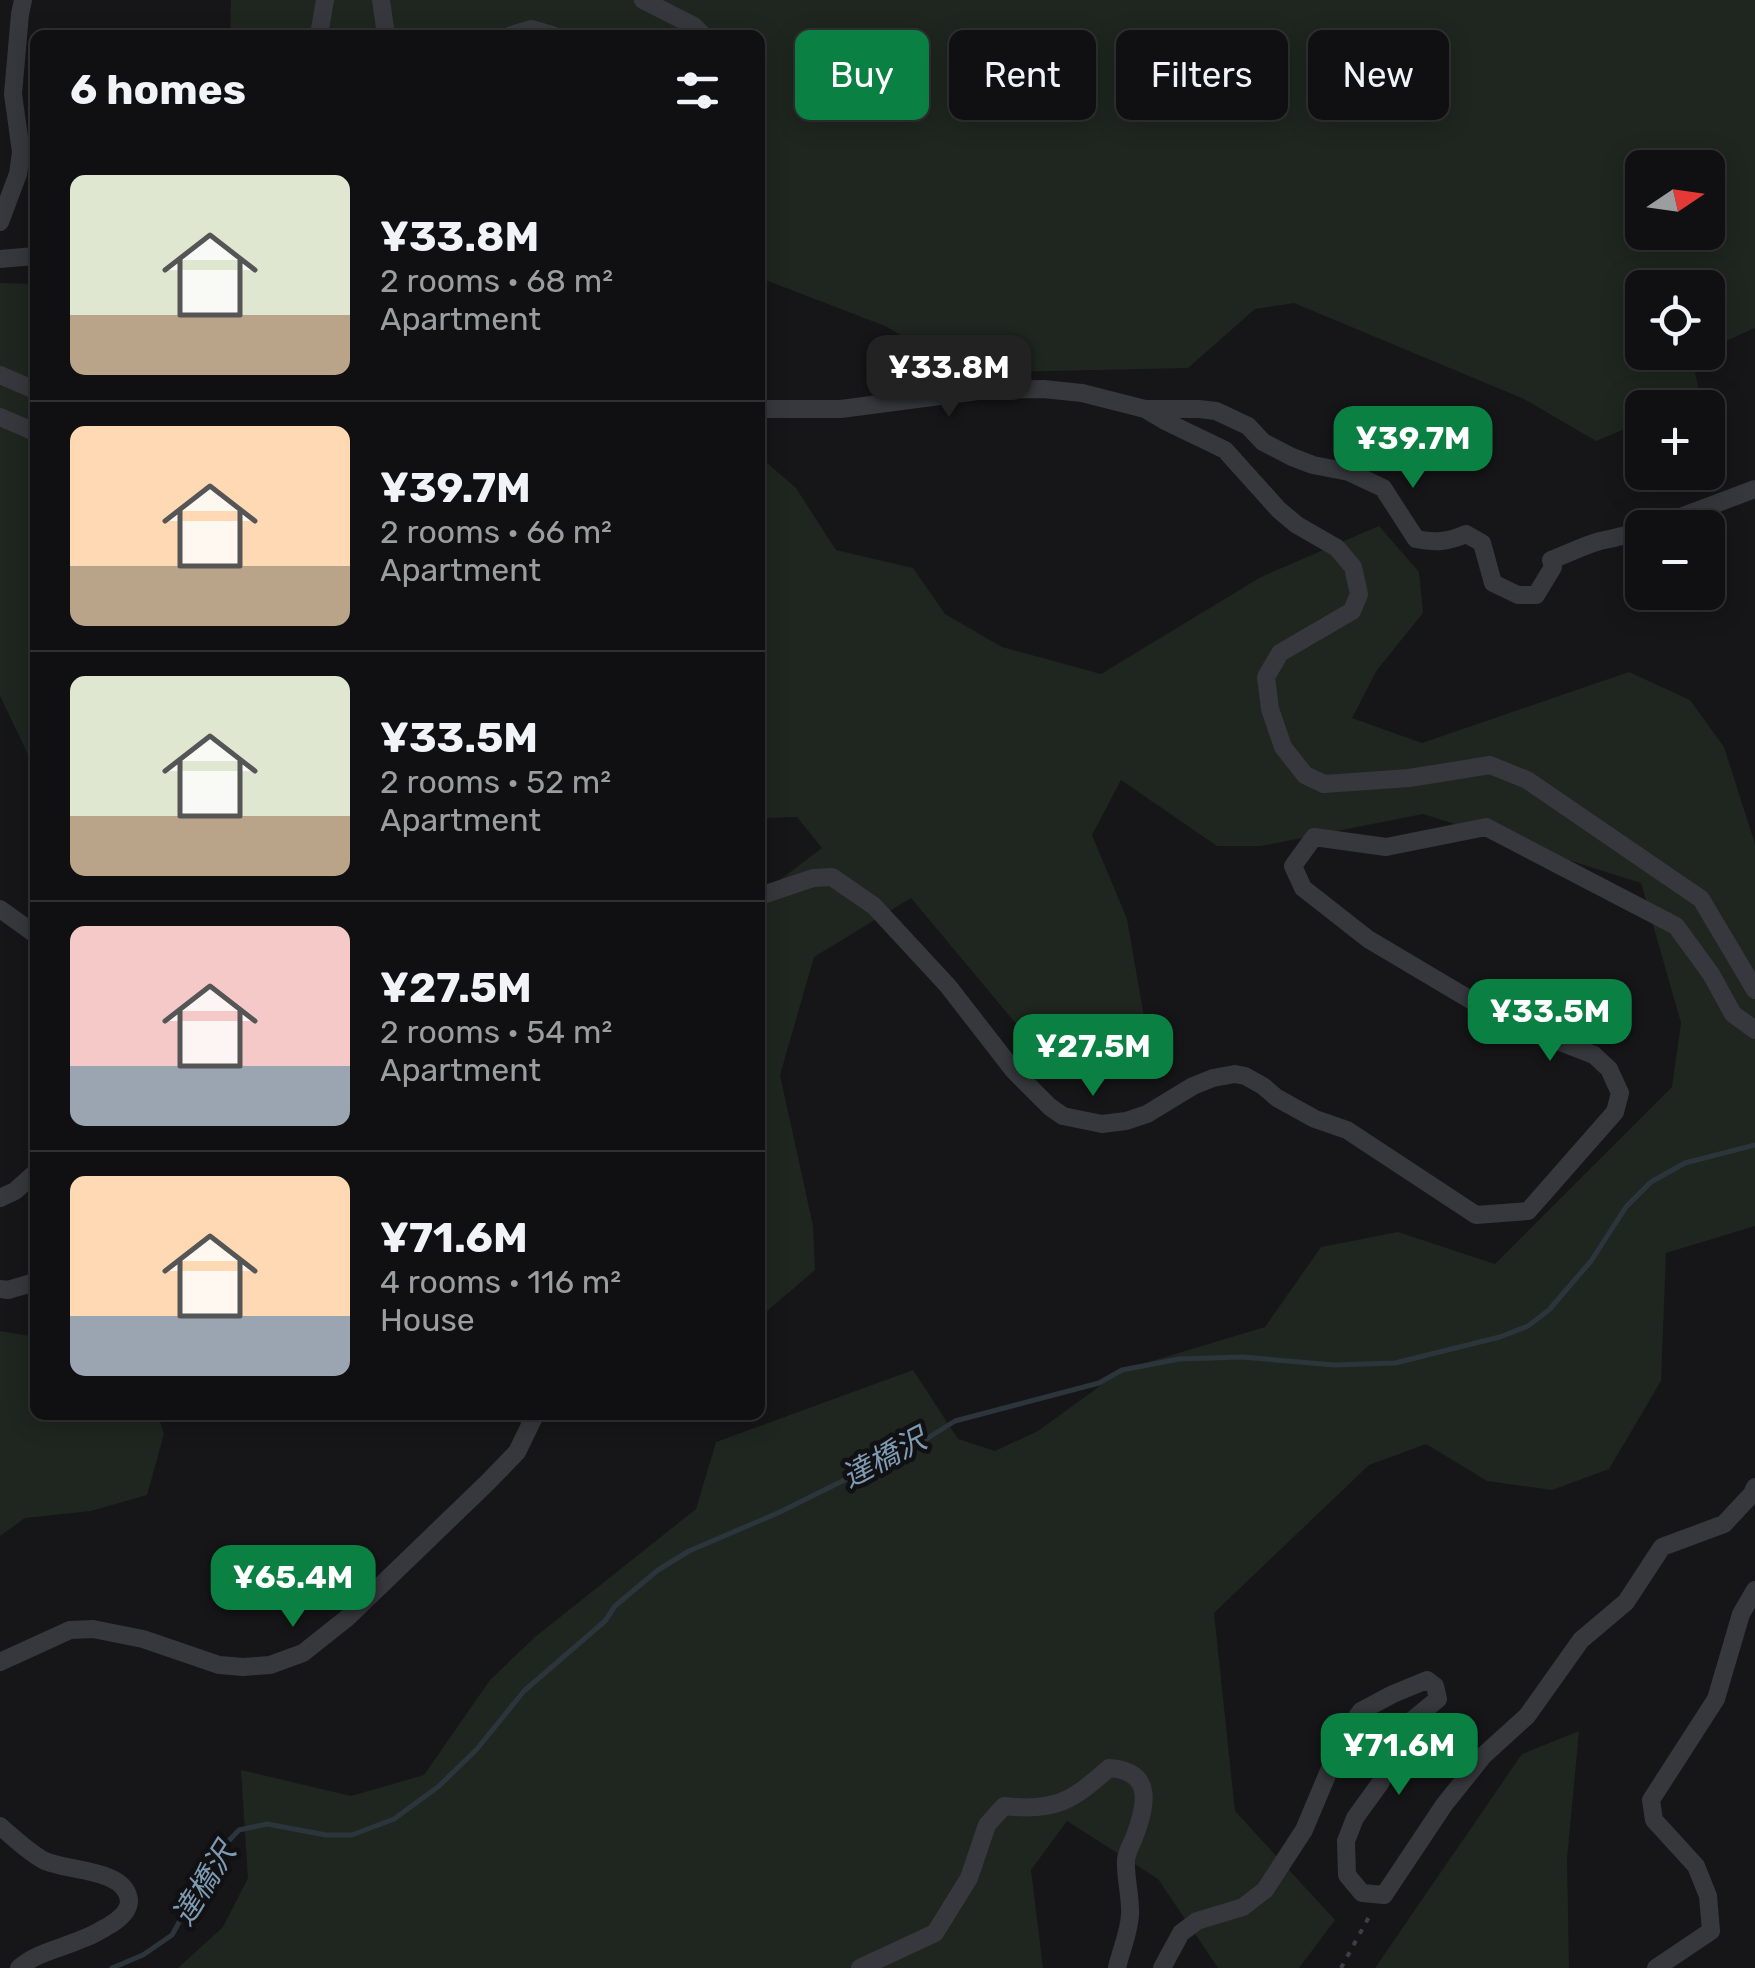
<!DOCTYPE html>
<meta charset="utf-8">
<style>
:root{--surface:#101012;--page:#1e1e20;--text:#f1f3f6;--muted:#9c9d9f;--line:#303032;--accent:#0b8043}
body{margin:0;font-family:Rubik,"Noto Sans JP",sans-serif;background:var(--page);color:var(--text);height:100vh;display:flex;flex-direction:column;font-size:38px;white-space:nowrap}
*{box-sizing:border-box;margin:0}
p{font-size:32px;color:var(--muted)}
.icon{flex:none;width:55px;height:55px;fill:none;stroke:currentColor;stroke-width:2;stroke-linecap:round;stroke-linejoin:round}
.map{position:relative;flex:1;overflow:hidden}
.side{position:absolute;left:30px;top:30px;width:735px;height:1390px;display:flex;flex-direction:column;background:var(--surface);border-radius:15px;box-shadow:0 5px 25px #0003,0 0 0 2px var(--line)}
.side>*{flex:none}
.hud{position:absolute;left:795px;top:30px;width:810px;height:90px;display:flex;gap:20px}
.needle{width:65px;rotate:77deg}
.buttons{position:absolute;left:1625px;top:150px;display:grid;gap:20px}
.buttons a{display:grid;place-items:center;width:100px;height:100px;border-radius:15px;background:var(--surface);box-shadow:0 5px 25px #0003,0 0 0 2px var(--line);font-size:50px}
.price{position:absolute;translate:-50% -85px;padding:0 22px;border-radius:20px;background:var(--accent);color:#fff;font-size:32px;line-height:65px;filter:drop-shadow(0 2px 5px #0008)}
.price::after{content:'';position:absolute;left:50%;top:60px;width:30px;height:22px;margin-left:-15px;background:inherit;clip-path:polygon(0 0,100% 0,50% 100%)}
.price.active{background:#222;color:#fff}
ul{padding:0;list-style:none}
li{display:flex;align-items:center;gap:30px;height:250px;padding:0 40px}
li+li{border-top:2px solid var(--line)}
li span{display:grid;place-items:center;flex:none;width:280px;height:200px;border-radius:15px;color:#555}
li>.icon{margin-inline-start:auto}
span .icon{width:120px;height:120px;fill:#fffc;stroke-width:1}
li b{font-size:42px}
h2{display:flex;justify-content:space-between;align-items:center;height:120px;padding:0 40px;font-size:42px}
.tag{padding:0 35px;border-radius:15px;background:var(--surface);box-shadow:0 5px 25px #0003,0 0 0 2px var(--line);font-size:35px;line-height:90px}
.tag.active{background:var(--accent);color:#fff}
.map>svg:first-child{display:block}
.green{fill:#1e261f;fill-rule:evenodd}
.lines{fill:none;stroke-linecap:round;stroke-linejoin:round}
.stream{stroke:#2c353c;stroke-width:5}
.path{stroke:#3d3f44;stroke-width:4;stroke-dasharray:5 8;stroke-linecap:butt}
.street{stroke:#37383d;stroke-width:18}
.labels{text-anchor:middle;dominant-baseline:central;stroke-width:9;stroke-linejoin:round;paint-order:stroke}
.water-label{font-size:30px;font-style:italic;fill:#7f9bb3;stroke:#111113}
</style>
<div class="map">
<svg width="1755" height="1968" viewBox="0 0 1755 1968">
<rect width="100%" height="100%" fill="#161618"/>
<path class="green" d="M231,0H1755V328L1708,349V288H1642V352L1698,353L1691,356L1700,394L1673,407L1642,408V422L1596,441L1524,399L1294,303L1255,309L1188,368L966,373L885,326L760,278V35H230ZM1642,168H1708V232H1642Z
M0,283L35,284V769L0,696Z
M760,457L796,488L836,550L913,568L945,614L1002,647L1101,674L1261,577L1379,526L1419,572L1423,613L1377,670L1352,718L1422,743L1629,672L1690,700L1724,747L1755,844V1226L1666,1253L1661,1381L1609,1469L1552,1490L1487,1481L1426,1444L1369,1465L1214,1613L1235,1811L1335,1920L1299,1968H1218L1158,1879L1067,1821L1031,1870L1043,1968H178L223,1927L248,1878L241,1770L351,1796L424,1775L490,1680L535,1637L696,1509L716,1442L913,1370L958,1439L995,1451L1038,1431L1122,1370L1265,1327L1321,1247L1398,1232L1495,1264L1672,1087L1681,1023L1641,883L1423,814L1261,846H1217L1121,780L1092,835L1127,919L1144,1017L1137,1039L1048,1062L911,898L814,957L780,1075L813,1226L815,1270L760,1317V895L822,848L797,817L760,818Z
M0,1331L35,1337V1415H158L164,1434L147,1495L91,1511L25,1518L0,1536Z
M1579,1731L1567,1859L1569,1968H1375L1522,1754Z"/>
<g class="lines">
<path class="stream" d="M112,1968L143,1955L172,1935L218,1852L239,1830L267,1824L326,1835H352L394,1819L439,1786L477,1749L524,1691L605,1621L615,1606L658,1570L689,1551L780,1512L923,1441L955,1421L1099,1383L1122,1370L1179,1359L1242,1357L1334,1365L1395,1363L1500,1337L1528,1326L1549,1310L1591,1261L1626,1207L1651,1182L1685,1163L1755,1145"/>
<path class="path" d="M1341,1968L1370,1915L1369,1912"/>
<path class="street" d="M381,0L386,35
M643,0L694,26L703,35
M319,35L325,0
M511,35L531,29L552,35
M0,222L18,174L21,152L13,94L20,14L23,0
M0,259L35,256
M0,375L35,390
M760,409H841L985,390L1043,389L1082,393L1145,409H1199L1216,411L1248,426L1263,442L1292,457L1313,465L1349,472L1383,488L1416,539C1435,543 1448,542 1466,534L1482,543L1493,583L1518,595H1536L1553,567L1551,560C1567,554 1585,545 1600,541C1615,538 1628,535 1642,530
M1145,409L1167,422L1225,450L1279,510L1297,525L1337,548L1353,567L1359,594L1352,611L1280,653L1266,677L1270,709L1283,747L1305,775L1324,784L1409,778L1490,765L1527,780L1701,899L1755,990
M0,417L35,432
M1651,528L1755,489
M760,896L813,878L832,877L874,906L948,986L1014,1071L1050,1107L1063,1116L1102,1124L1126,1121L1147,1114L1193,1086L1213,1078L1235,1074L1245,1076L1263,1086L1277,1098L1315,1119L1347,1130L1476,1215L1528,1211L1615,1112L1620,1093L1609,1069L1594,1055L1506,1021L1368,939L1303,888L1293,866L1314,837L1386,847L1486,827L1676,926L1711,974L1733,1014L1755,1030
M0,909L35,934
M0,1198L15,1191L35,1173
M0,1289L8,1290L35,1282
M0,1662L70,1630L93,1629L143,1639L219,1665L243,1667L270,1665L303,1653L347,1618L488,1482L517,1452L535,1415
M0,1826C14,1838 27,1851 43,1860C66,1872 127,1868 129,1901C129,1912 118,1920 110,1925C101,1930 92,1936 82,1939C60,1949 37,1952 19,1968
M860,1968L935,1933L969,1878L987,1825L1004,1806C1055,1812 1072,1801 1109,1768C1154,1771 1147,1805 1134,1838C1131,1846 1127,1851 1126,1860C1125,1878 1131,1896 1130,1915C1129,1933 1121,1950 1117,1968
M1162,1968L1181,1933L1197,1921L1243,1907L1265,1890L1304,1830L1344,1735L1361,1711L1393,1694L1427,1680L1435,1686L1438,1699L1404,1727L1392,1749L1381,1782L1355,1818L1346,1841L1347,1875L1362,1893L1384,1895L1444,1805L1484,1755L1527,1716L1581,1640L1626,1602L1662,1547L1724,1524L1752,1494L1755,1487
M1656,1968L1711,1931L1708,1896L1696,1866L1654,1820L1651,1800L1716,1699L1741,1614L1755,1590"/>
</g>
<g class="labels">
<g class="water-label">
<text transform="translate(884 1458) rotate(-28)">達橋沢</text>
<text transform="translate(204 1884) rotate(-58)">達橋沢</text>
</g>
</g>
</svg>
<div class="buttons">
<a><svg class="needle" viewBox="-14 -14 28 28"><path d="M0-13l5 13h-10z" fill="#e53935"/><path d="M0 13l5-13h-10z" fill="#9c9d9f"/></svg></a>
<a><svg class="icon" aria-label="locate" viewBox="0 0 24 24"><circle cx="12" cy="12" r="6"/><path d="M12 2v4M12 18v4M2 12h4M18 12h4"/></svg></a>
<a>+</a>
<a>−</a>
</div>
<b class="price active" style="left:949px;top:420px">¥33.8M</b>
<b class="price" style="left:1413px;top:491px">¥39.7M</b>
<b class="price" style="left:1550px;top:1064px">¥33.5M</b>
<b class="price" style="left:1093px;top:1099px">¥27.5M</b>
<b class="price" style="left:293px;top:1630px">¥65.4M</b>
<b class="price" style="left:1399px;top:1798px">¥71.6M</b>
<div class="hud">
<a class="tag active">Buy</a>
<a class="tag">Rent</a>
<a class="tag">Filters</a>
<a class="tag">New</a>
</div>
<section class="side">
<h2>6 homes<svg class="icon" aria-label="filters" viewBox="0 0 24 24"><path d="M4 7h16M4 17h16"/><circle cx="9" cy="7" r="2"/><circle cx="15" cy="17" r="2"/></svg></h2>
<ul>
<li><span style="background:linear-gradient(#dfe7d0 70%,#b9a48a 0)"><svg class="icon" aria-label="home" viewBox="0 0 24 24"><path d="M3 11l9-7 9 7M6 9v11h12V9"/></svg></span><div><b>¥33.8M</b><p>2 rooms · 68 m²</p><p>Apartment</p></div></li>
<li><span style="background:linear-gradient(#ffd9b3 70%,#b9a48a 0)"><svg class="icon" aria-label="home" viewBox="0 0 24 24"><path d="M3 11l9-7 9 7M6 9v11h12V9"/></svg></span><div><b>¥39.7M</b><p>2 rooms · 66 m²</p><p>Apartment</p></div></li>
<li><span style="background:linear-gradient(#dfe7d0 70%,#b9a48a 0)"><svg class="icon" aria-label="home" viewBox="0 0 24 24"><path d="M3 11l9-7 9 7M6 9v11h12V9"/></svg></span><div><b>¥33.5M</b><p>2 rooms · 52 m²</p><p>Apartment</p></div></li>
<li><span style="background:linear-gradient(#f6c9c9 70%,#9aa5b1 0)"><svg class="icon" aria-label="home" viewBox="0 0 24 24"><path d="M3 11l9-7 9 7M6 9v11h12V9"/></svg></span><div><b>¥27.5M</b><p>2 rooms · 54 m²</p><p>Apartment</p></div></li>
<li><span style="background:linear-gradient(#ffd9b3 70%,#9aa5b1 0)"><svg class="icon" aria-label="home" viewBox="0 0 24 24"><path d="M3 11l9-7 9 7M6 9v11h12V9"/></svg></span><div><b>¥71.6M</b><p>4 rooms · 116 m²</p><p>House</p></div></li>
</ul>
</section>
</div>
